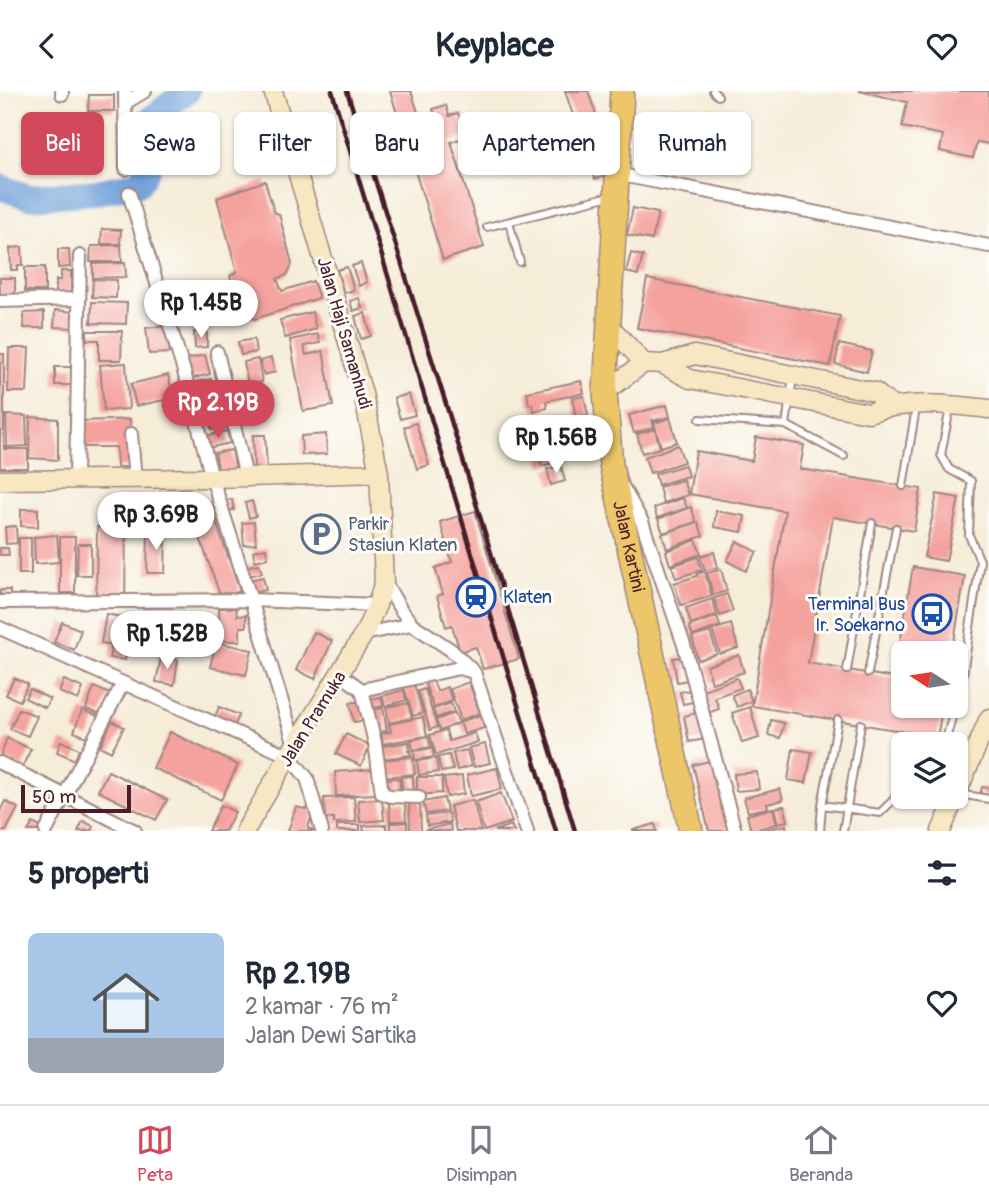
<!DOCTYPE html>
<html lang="id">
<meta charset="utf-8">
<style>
:root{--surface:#fff;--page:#f6f6f7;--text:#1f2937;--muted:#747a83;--line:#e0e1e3;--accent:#d1495b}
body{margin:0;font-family:Pangolin,sans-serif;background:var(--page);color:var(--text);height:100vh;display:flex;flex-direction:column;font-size:26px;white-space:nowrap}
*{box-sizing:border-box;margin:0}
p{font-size:23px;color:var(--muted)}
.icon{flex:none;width:38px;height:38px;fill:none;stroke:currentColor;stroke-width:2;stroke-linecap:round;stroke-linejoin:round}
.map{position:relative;height:740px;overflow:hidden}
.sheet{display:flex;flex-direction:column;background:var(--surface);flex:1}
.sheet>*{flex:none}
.banner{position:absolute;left:21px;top:21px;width:948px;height:63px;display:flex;gap:14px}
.needle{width:46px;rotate:282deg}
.tools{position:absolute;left:891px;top:550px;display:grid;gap:14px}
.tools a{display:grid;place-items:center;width:77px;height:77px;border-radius:10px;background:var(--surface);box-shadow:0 2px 5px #0004;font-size:35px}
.scale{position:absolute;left:21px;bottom:18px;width:110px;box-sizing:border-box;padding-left:7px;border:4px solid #4a1f2b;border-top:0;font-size:19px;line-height:24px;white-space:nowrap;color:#4a1f2b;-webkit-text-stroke:5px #fdfcf7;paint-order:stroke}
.price{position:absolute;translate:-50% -60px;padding:0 16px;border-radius:24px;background:#fff;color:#222;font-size:23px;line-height:46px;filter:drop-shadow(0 2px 4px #0008)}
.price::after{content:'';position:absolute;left:50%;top:42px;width:21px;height:16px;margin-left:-10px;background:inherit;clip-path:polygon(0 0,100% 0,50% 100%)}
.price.on{background:var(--accent);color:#fff}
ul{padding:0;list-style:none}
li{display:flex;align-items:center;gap:21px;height:175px;padding:0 28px}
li+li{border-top:2px solid var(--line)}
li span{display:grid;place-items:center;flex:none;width:196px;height:140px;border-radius:10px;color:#555}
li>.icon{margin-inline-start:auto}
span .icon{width:84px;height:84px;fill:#fffc;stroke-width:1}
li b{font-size:30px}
h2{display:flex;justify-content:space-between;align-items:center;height:84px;padding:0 28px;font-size:30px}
.pill{padding:0 24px;border-radius:10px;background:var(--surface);box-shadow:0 2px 5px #0004;font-size:24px;line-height:63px}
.pill.on{background:var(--accent);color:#fff}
header{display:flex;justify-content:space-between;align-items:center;height:91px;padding:0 28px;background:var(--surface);font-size:32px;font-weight:700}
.dock{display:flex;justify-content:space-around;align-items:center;height:98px;border-top:2px solid var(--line);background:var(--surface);font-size:19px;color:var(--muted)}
.dock a{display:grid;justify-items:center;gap:4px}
.dock .on{color:var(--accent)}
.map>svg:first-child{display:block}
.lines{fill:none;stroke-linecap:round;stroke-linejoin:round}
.river{stroke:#6fa0d9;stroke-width:26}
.building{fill:#f5a19d}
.lane-casing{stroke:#a08682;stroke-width:10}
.street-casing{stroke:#a08682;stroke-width:16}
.secondary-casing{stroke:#a08682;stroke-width:21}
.highway-casing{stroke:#a08682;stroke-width:26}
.lane{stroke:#fff;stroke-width:6}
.street{stroke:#fff;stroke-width:12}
.secondary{stroke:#f7e8c3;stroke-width:18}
.highway{stroke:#ecc669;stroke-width:23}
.rail{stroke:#4a1f2b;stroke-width:4.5}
.labels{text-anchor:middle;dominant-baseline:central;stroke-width:6;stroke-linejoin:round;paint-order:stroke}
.street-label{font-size:18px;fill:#4a1f2b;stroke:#fdfcf7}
.service-label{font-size:18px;fill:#4e5e75;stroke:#fdfcf7;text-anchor:start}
.transit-label{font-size:18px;fill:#164399;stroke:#fdfcf7;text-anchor:start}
</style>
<header><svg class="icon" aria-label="back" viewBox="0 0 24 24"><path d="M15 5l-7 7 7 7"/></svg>Keyplace<svg class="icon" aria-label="heart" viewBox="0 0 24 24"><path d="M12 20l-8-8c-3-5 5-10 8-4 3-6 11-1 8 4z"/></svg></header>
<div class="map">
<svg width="989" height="740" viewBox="0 0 989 740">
<rect width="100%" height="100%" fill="#fdfcf7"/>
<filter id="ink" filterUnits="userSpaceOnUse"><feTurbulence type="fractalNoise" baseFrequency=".0143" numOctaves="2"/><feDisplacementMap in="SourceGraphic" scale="14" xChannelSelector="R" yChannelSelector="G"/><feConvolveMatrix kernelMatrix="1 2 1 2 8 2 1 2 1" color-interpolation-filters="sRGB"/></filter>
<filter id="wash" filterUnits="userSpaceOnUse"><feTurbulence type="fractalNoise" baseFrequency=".00686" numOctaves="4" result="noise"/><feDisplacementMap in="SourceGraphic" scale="28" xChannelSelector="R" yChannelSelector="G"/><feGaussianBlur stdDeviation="1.57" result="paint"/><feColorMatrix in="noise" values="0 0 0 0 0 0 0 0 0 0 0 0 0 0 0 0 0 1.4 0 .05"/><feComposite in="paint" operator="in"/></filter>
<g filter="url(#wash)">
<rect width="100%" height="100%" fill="#f6edd9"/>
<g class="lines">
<path class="river" d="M0,96L29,106L97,101L139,92L148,77L147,31L187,0"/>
</g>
<g id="blocks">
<path class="building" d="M390,0H411L430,58L437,56L427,27L435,24L433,18L446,14L449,25L458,22L466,46L451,51L484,156L443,169Z
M565,0H588L596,23L575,30Z
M859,0H989V53L977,51L973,67L940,60L943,44L902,36L907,11Z
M89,4H114V20H88Z
M598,26L606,85L595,88L577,33Z
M265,90L274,121L279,123L292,173L287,184L277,188L282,200L313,190L319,207L255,228L240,222L230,185L237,181L217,107Z
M633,117L658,122L652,149L627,144Z
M102,138L121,139L120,153H101Z
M121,154L122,171H90L91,155Z
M22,156L23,174H18V179H11L10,157Z
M58,158H69L70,176L58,177Z
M631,162L643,165L638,184L626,181Z
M125,172L126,186L93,187V173Z
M361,172L367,191L359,195L352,175Z
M25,176H45V200H25Z
M347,176L354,199L344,202L337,179Z
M61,180H71V202H56V189H61Z
M0,187H15V203H0Z
M93,188L117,189L116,207L92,206Z
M647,188L840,225L830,275L637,237Z
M359,207L362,217L353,220L350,210Z
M92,211L127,212L126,233L91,232Z
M55,219L75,221L73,237L54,236Z
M44,221V237H24V222Z
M312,221L316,238L285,247L280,229Z
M365,222L371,245L361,248L355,225Z
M165,235L170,262L149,263L146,237Z
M87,240H122L121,269H99V249H87Z
M194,241H207V256L195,257Z
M318,243L320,252L304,255L306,264L323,260L333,315L303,320L290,249Z
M254,248L256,261L241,264L238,251Z
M839,253L872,260L867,281L835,273Z
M9,257H29L27,301H8Z
M0,263H4V358H28V377H0Z
M205,264L210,283L189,288L184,269Z
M271,267L275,281L264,284L260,270Z
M258,268L262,291L248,294L244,271Z
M126,272L129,318L104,320L100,274Z
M55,276H74V294H55Z
M168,284L174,307L136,315L131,293Z
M211,288L214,301L195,306L192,292Z
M581,290L584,302L546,310L547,317L534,320L532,313L529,314L527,301Z
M257,298L258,311L251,312L252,318L259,317L260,326L244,327L241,299Z
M409,303L415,324L400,328L394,307Z
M584,305L588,324L576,326L572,307Z
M219,309L222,320L208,323L205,313Z
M667,314L670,326L653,330L652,328L654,337L634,342L629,324Z
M223,323L226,335L212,339L209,326Z
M6,324L26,325L27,355L7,356Z
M30,326L58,328V369L29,367Z
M670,327L677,351L661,356L654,332Z
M130,328L132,376H117L116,356H82V330Z
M416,332L429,374L417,378L404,336Z
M546,337L551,354L589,344L593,361L542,375L533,341Z
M655,338L660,357L642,362L637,343Z
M227,340L230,352L208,357L206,345Z
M326,343L327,363L302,364L301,345Z
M253,344H265L267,377L254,378Z
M756,346L804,354L800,378L921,398L914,440L833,426L808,572L894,587L913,476L965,485L952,562H903V614H943L937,646L752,615L785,420L689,403L696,360L752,370Z
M678,354L684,371L650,382L645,366Z
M232,359L236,379L219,382L215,362Z
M685,374L688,385L658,394L655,383Z
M561,375L565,390L551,394L547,378Z
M683,389L688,404L663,412L659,396Z
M937,403L959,407L946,470L924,466Z
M683,407L687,417L657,427L654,417Z
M232,408L234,419L225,420L223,410Z
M252,410L256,425L249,427L245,412Z
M168,411L169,433L143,434V412Z
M209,411L240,500L221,507L190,418Z
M691,416L696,431L663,442L658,428Z
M21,418H38V436L21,435Z
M475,420L519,568L483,578L476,556L460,561L452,534L446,536L437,505L443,503L435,477L452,471L440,431Z
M716,420L745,425L742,441L714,436Z
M254,431L256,453L244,454L242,432Z
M698,431L703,445L667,458L662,443Z
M16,435L17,452L6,453L5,436Z
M97,436L126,437L125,510L96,509Z
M148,439L166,440L165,482H147Z
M57,444L59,471L35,473L34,446Z
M60,446H75V502H60Z
M19,447H31V483H19Z
M696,449L701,463L670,474L666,460Z
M737,450L757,461L746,480L727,470Z
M78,453H91V484H77Z
M0,457H8L9,464H0Z
M266,457L268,467L255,470L253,460Z
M714,461L718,476L705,479L700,465Z
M698,466L702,479L676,487L672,475Z
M259,473L262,482L247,485L245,476Z
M721,478L727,500L713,504L707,482Z
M705,480L712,505L681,514L674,492L697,485V483Z
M263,486L266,499L252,502L249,489Z
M0,499H10V510H0Z
M727,503L733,520L720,525L714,507Z
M712,508L717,524L691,533L686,517Z
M219,517H236L237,525L246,524V536H240V550H220Z
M106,523L147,531L141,559L127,557L125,569L109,567L112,554L101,552Z
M717,525L720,535L693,545L689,535Z
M212,527L213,544H200V528Z
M62,531L81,539L74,559L54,551Z
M731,533L738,557L720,563L712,539Z
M175,536H195V543H175Z
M314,541L332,550L315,588L296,579Z
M710,541L717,563L698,569L692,546Z
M216,551L252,559L246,584L210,576Z
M739,564L744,581L712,592L707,575Z
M161,566L178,569L174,594L156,591Z
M684,566L688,589L677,591L673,567Z
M14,587L28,593L20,610L6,604Z
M432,587L437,600L447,596L452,610L434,617L424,590Z
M737,587L741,597L715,606L719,618L708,622L700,600Z
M64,589L83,597L78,609L59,601Z
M413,590L423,622L413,625L403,593Z
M469,591L480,622L461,629L450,598Z
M94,596L110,603L102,624L86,618Z
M30,598L50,608L45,617L25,607Z
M425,598L437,636L430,639L418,600Z
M747,598L752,610L737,616L732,604Z
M404,599L406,609L385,615L382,605Z
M691,599L693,611L683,613L680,601Z
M381,606L383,615L367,618L365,609Z
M361,610L365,629L354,631L350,612Z
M408,612L412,627L389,632L386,616Z
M451,612L454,621L436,627L433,618Z
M219,616L239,624L233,639L213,630Z
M750,616L759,647L742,652L732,622Z
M383,617L387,640L374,642L370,620Z
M19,618L37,625L28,645L10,638Z
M82,619L98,625L89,647L74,641Z
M699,621L705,648L689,651L684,625Z
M455,622L459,632L440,640L436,629Z
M481,624L484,637L464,643L460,631Z
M423,626L427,645L383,653L381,643L391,641L389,633Z
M771,629L784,632L780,647L768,644Z
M112,630L124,636L111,661L100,655Z
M446,639L449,650L475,642L478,651L436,664L430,644Z
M170,641L238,674L221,709L153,677Z
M346,643L370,655L361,675L336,663Z
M428,645L431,656L413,659L411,649Z
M7,647L31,658L22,676L0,666Z
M61,650L79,658L75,669L57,661Z
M409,651L410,659L407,660H410L411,664L384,668L382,655Z
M485,653L490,672L474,676L469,657Z
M432,657L434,666L415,669L414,660Z
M793,658L812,661L806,692L788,689Z
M467,659L471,675L457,679L453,662Z
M449,664L453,679L441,681L438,666Z
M413,666L415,683L384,686L382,669Z
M436,667L438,681L419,684L417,670Z
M713,669L731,740H709L693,674Z
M497,677L502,698L471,705L467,684Z
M375,678L376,703L336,705L335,681Z
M108,680L167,709L156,729L98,700Z
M757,681L759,698L736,700L734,683Z
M413,685L414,702L403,703L401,686Z
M462,685L464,703L447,706L444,687Z
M417,686H442V702L417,704Z
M399,687L401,702L386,704L384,688Z
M982,696L989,697V705L980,704Z
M780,698L783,709L767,713L768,717L748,721L744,707Z
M501,702L512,731L484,740L476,711Z
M354,706L356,731L334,732V727H325L324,707Z
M444,707L447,720L426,723L423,711Z
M382,708L384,729L360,731L358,709Z
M409,709H420L421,740H410Z
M473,709L481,740H456L450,715Z
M5,710L18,717L6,740H0V720Z
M405,710L406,730H390L389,711Z
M221,714L235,721L225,740H208Z
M784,715L788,730L779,732L775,717Z
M296,716L313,720L308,737L316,740H288Z
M773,717L777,733L751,740L747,724Z
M449,722L450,731L427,735L426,725Z
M83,730L93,735L91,740H78Z
M407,731V740H390V732Z
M33,732L44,738L43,740H28Z
M450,733L451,740H425V739Z
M655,733L657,740H633V739Z
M337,734H360V740H337Z
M386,734V740H364L363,735Z
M511,734L514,740H494Z
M786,734L787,740H765L764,739Z"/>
</g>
</g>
<g filter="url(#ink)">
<use href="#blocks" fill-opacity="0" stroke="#a08682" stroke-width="2"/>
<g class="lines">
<g class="lane-casing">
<path id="lane" d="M713,0L718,5
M509,131L520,171
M487,136L610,105
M700,328L786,334L793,286
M786,334L844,365
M903,395L916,317
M847,579L872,432
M868,582L896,437
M943,653L946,648L962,590L980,470L969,444L971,390L949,378L941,364L950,317
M959,703L989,708
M822,714L880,722L903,699
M820,740L822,714L838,629
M843,740L861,633"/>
</g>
<g class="street-casing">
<path id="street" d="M125,0L126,78
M62,3V0
M125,12L145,0
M616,83L989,155
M0,210L78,208
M217,261L246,386
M131,343L135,388
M76,388L80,165
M622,395L642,431L684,554L735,740
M384,490L401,519L412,533L451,559L474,581L527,740
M0,511L251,509L212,387L183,277L129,102
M0,537L123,592
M364,543L412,533
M340,583L362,599L375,652L382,702L390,705L419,706
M362,599L459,577L474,581
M295,654L251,509L377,514
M0,672L135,740
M46,740L123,592L289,665L307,687L322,740"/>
</g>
<g class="secondary-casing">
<path id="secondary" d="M608,233L644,272
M662,273L690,288L868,322C906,309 949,313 989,318
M605,301L644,272L662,273L695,264L875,301L891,314
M0,389L212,387L379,382
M245,740L295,654L364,543L377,514L384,490L379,382L363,302L273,0
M941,740L989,627"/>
</g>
<g class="highway-casing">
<g id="highway">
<path id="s1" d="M622,0L605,301L611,374L691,740"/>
</g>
</g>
<use href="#lane" class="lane"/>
<use href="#street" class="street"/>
<use href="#secondary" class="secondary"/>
<use href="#highway" class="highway"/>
<path class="rail" d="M332,0L556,740
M347,0L446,313L575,740"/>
</g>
</g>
<defs>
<g id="parking-ring" transform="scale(2.0125)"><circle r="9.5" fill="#fdfcf7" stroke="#5c6f8a" stroke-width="1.5"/><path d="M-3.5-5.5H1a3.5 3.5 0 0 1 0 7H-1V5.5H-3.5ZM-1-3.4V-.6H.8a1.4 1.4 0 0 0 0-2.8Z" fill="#5c6f8a"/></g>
<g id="station-ring" transform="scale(2.0125)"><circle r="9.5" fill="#fdfcf7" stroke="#1a4fb4" stroke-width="1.5"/><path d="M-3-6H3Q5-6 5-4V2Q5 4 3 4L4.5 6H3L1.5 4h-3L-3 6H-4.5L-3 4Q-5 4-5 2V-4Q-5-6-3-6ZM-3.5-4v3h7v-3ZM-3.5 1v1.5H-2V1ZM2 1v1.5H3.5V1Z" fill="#1a4fb4"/></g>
<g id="bus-ring" transform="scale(2.0125)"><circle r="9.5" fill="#fdfcf7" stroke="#1a4fb4" stroke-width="1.5"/><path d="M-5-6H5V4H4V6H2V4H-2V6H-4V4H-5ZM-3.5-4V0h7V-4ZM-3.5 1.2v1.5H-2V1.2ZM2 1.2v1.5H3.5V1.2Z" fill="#1a4fb4"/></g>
</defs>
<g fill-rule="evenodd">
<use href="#parking-ring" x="321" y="443"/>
<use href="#station-ring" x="476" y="506"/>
<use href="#bus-ring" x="932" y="523"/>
</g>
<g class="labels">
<g class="street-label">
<text transform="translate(344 242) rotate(74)">Jalan Haji Samanhudi</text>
<text stroke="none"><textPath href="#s1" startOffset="458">Jalan Kartini</textPath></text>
<text transform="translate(313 628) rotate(-58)">Jalan Pramuka</text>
</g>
<g class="service-label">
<text x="348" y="433">Parkir<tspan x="348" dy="21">Stasiun Klaten</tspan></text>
</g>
<g class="transit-label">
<text x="503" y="506">Klaten</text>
<text x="905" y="513" text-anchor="end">Terminal Bus<tspan x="905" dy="21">Ir. Soekarno</tspan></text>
</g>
</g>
</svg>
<div class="tools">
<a><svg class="needle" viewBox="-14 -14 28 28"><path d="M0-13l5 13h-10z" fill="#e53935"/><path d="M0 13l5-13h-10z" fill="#747a83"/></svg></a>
<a><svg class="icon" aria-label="layers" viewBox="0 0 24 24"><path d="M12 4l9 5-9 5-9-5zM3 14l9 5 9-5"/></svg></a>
</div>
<div class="scale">50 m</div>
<b class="price" style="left:201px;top:249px">Rp 1.45B</b>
<b class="price on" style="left:218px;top:349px">Rp 2.19B</b>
<b class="price" style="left:556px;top:384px">Rp 1.56B</b>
<b class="price" style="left:156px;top:461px">Rp 3.69B</b>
<b class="price" style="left:167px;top:580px">Rp 1.52B</b>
<div class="banner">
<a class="pill on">Beli</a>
<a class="pill">Sewa</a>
<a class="pill">Filter</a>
<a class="pill">Baru</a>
<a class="pill">Apartemen</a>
<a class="pill">Rumah</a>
</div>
</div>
<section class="sheet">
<h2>5 properti<svg class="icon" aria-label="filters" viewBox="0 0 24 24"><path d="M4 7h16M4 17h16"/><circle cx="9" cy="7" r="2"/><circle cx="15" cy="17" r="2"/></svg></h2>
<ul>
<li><span style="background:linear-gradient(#a9c7e8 75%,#9aa5b1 0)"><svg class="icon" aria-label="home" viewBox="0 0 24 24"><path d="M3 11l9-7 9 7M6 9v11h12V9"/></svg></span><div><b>Rp 2.19B</b><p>2 kamar · 76 m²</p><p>Jalan Dewi Sartika</p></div><svg class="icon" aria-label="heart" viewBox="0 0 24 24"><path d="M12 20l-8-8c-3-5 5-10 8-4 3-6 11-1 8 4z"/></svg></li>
</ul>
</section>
<nav class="dock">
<a class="on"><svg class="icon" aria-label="map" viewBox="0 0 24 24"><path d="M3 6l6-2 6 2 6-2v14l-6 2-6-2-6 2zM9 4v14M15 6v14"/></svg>Peta</a>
<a><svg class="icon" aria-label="saved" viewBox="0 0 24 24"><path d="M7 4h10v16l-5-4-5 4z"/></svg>Disimpan</a>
<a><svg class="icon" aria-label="home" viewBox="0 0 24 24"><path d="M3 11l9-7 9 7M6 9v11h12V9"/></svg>Beranda</a>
</nav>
